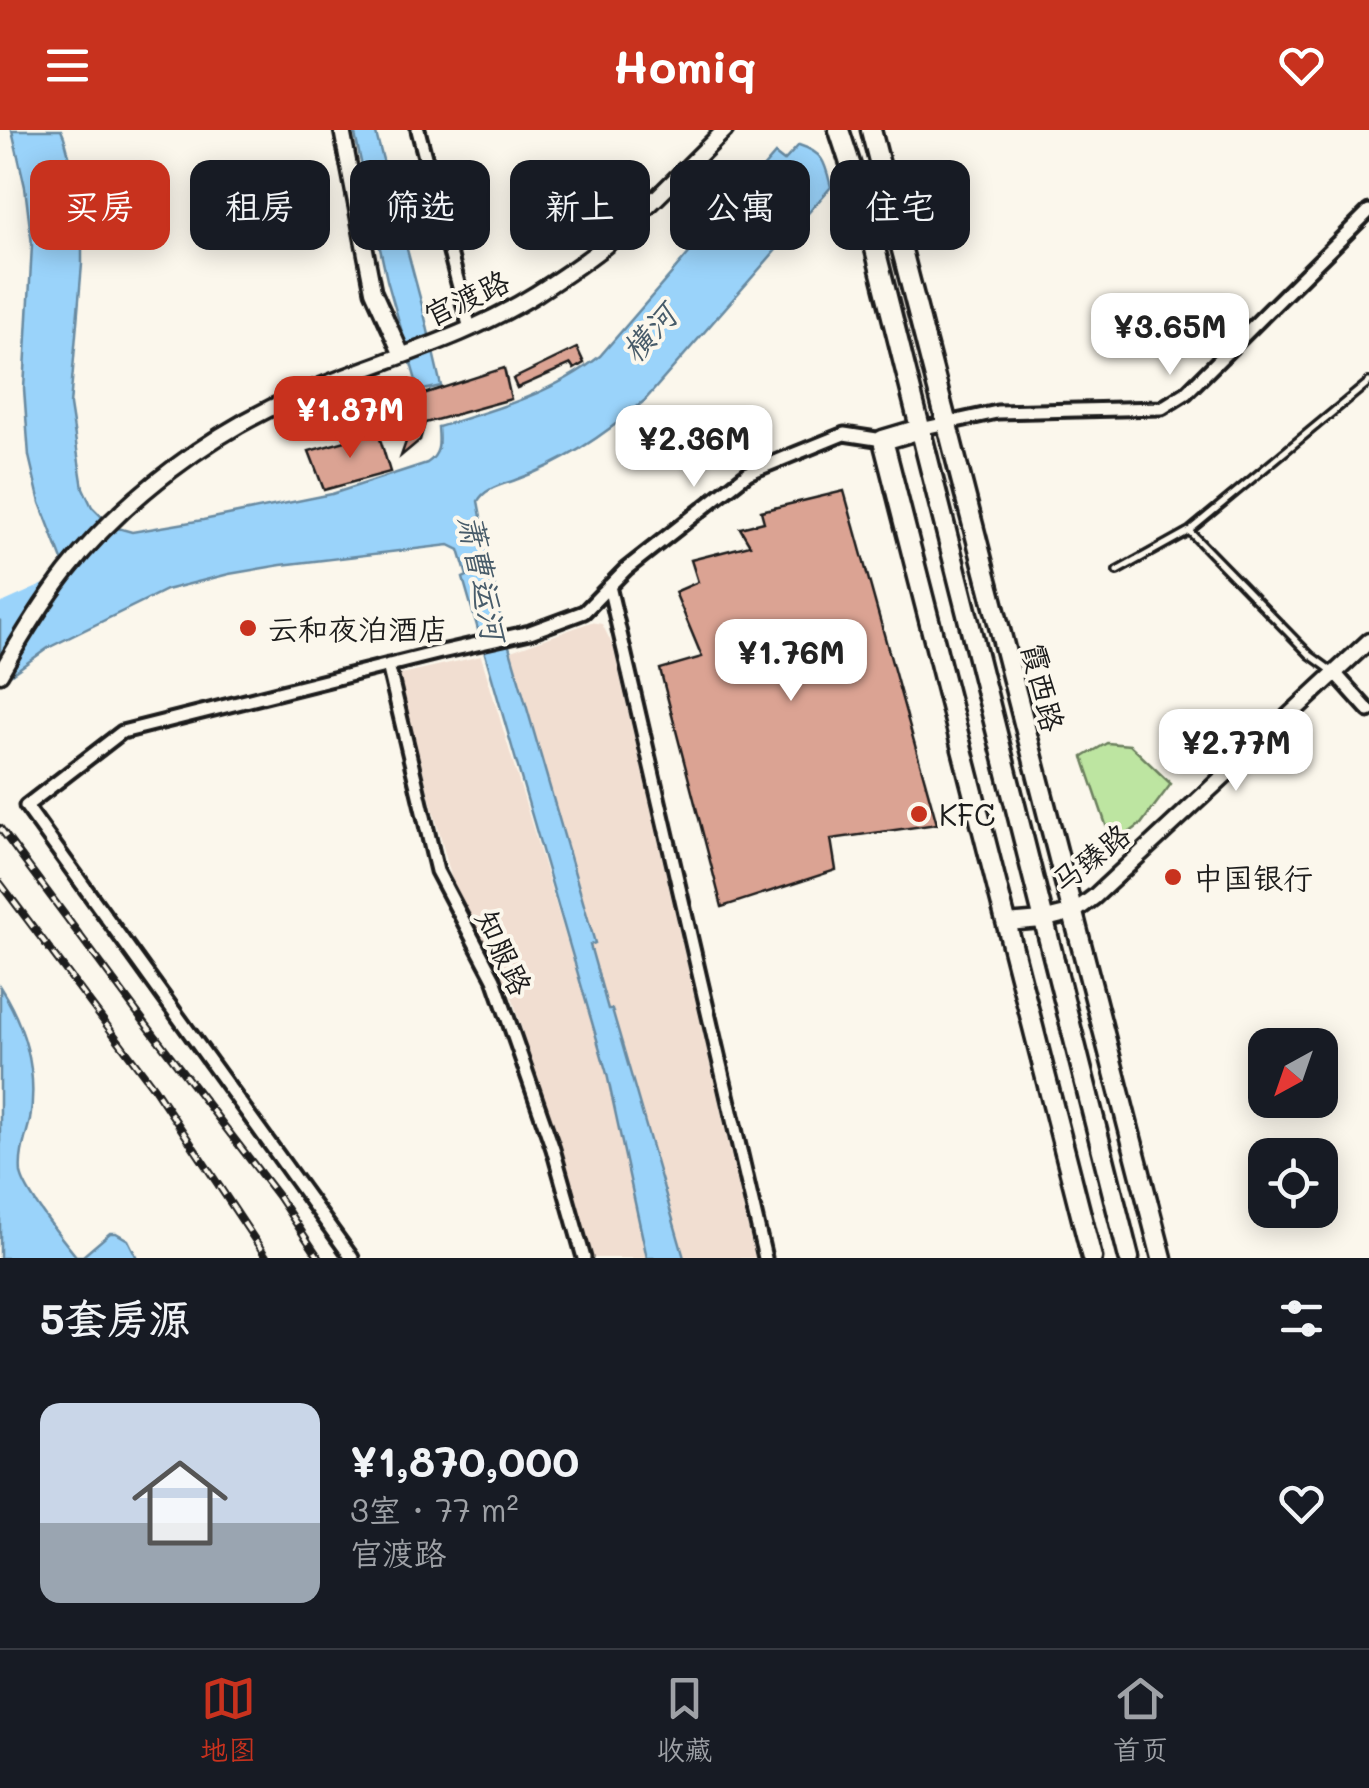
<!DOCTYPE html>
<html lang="zh">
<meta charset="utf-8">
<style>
:root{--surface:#171b24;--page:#20242c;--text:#f1f3f6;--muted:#9ea1a6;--line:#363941;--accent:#c8321e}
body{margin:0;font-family:Mali,"LXGW WenKai TC",sans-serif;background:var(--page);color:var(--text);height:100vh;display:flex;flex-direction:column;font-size:38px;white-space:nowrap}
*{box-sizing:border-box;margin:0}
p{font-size:32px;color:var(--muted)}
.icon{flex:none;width:55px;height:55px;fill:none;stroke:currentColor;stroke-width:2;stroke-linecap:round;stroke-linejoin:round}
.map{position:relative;height:1128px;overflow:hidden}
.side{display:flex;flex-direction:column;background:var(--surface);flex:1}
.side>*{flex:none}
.guide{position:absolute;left:30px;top:30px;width:1310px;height:90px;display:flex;gap:20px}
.needle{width:65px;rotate:220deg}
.fabs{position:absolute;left:1248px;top:898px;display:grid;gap:20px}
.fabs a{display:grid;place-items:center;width:90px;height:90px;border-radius:20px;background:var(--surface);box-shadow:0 5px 25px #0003;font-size:50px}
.price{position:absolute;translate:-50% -85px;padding:0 22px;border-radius:20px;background:#fff;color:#222;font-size:32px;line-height:65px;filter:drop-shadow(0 2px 5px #0008)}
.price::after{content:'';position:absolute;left:50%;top:60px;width:30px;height:22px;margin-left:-15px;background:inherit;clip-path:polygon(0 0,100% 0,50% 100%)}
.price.current{background:var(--accent);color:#fff}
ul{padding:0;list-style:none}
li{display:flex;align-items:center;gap:30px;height:250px;padding:0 40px}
li span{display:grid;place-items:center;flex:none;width:280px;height:200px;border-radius:20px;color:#555}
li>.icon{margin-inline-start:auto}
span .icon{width:120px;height:120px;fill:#fffc;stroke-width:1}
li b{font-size:42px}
h2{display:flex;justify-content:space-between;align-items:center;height:120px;padding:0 40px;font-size:42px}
.chip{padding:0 35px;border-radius:20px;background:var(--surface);box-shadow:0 5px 25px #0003;font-size:35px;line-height:90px}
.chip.current{background:var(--accent);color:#fff}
header{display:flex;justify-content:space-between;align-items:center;height:130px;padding:0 40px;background:var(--accent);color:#fff;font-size:45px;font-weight:700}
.tab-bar{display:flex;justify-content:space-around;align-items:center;height:140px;border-top:2px solid var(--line);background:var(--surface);font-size:28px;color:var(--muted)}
.tab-bar a{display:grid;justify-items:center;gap:5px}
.tab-bar .current{color:var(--accent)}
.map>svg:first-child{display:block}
.built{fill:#f1ded1}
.green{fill:#bde5a1;stroke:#6c805e;stroke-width:2.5}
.water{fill:#9ad3fa;stroke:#688aa1;stroke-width:2.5}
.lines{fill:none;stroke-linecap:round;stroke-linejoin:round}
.canal{stroke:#9ad3fa;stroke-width:15}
.building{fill:#dba393;stroke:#1c1c1c;stroke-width:2.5}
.service-casing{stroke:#1c1c1c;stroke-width:12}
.minor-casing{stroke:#1c1c1c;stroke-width:19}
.tertiary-casing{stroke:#1c1c1c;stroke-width:21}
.primary-casing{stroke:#1c1c1c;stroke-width:25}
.service{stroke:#fbf7ec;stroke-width:5}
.minor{stroke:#fbf7ec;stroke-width:11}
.tertiary{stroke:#fbf7ec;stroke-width:14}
.primary{stroke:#fbf7ec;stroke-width:18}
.rail-casing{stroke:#1c1c1c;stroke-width:8}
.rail{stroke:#fbf7ec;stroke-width:4;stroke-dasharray:11;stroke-linecap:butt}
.poi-dot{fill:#c8321e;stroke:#fbf7ec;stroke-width:4}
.labels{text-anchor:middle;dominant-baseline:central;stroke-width:8;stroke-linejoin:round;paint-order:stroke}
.street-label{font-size:30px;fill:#1c1c1c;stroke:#fbf7ec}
.poi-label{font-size:30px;fill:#1c1c1c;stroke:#fbf7ec;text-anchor:start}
.water-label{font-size:32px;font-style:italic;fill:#485c6a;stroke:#fbf7ec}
</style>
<header><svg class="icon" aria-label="menu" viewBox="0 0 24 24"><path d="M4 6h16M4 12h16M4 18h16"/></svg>Homiq<svg class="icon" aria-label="heart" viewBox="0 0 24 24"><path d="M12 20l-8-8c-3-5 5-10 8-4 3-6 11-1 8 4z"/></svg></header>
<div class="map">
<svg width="1369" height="1128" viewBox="0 0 1369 1128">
<rect width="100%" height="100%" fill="#fbf7ec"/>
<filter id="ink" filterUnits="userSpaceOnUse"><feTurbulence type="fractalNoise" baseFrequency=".01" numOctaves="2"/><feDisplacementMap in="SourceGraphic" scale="20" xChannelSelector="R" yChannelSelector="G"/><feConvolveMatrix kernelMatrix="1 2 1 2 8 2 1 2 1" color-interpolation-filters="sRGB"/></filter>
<g filter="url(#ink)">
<path class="built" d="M591,492L602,494L613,516L755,1128H684L612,880H608L590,815L595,812L511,521Z
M481,526L607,944L647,1128H591L513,870L452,750L397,545Z"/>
<path class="green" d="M1107,613L1130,615L1171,654L1141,694L1126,705L1106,695L1083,627Z"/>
<path class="water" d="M12,0H61L64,7L77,56L82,107V134L70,275L83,358L92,377L105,390L118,398L132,402L203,390L332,364L427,333C441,324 439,312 438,297C494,280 554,263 600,226L775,24L784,31L799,15C824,23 825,33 831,57L644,271C606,304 566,332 518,349C503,355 486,357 478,371L500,485L595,813L590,815L608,879H612L684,1128H647L607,944L463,448L467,446L459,420L449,415L281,435L229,444L166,460L48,518L0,552V487L58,462L67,456L69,448L40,373L29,326L24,259L32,115L25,57Z
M354,0H375L423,179L441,256L419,261L387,150Z
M0,857C26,898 38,941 30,990C26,1007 19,1024 21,1043C24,1061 63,1110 76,1126H83L110,1103H116L128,1110L137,1128H0Z"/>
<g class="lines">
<path class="canal" d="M0,482L60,455"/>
</g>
<path class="building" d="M577,218L584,233L574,239L571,234L517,258L513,249Z
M504,238L511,269L425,293L420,310L401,326L414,289L408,269Z
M378,302L390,342L324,360L309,321Z
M844,361L937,694L831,709L836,740L722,777L660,539L702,527L675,462L698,452L691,430L750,415L740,398L764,392L761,381Z"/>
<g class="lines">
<g class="service-casing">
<path id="service" d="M1189,401L1310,525L1332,541
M1117,441L1189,401L1369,252"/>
</g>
<g class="minor-casing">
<path id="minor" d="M418,0L470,199
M920,299L997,282L1162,278L1186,263L1369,81
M609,456L765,1128
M388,535L437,741L494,849L553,1019L584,1128
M1335,543L1369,581
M352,1128L26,676L122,602L437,523L530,502L584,482L626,439L748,343L844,304L883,310"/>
</g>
<g class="tertiary-casing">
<path id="tertiary" d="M342,0L373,161L402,225
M0,544C20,509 41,474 66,442C124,368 212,302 299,265C378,231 463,210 536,164C561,148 588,130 611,111C650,76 687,37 725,0
M1007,793L1042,790L1074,782L1094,767L1369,511"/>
</g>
<g class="primary-casing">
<path id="primary" d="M839,0L865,79L1129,1128
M871,0L1162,1128
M920,299L883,310L1092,1128"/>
</g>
<use href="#service" class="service"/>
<use href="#minor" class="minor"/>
<use href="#tertiary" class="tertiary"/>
<use href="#primary" class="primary"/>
<g class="rail-casing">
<path id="rail" d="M0,698L139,885L278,1066L319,1128
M0,753L154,958L267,1128"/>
</g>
<use href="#rail" class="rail"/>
</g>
</g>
<g class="poi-dot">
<circle cx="248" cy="498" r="10"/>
<circle cx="919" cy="684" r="10"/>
<circle cx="1173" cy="747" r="10"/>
</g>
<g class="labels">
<g class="street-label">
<text transform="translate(466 167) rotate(-25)">官渡路</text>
<text transform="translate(1044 557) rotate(76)">霞西路</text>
<text transform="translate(1090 727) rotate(-38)">马臻路</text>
<text transform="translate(505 822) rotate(65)">知服路</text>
</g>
<g class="poi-label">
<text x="268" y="498">云和夜泊酒店</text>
<text x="939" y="684">KFC</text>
<text x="1193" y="747">中国银行</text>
</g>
<g class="water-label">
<text transform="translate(648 202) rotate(-48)">横河</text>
<text transform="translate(484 447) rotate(79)">萧曹运河</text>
</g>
</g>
</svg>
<div class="fabs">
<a><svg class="needle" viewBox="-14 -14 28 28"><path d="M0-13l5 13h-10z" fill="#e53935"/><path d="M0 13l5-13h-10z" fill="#9ea1a6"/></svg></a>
<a><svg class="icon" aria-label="locate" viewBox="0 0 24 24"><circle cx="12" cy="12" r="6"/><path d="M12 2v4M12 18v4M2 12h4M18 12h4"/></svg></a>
</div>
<b class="price" style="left:1170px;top:248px">¥3.65M</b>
<b class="price current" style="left:350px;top:331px">¥1.87M</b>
<b class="price" style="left:694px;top:360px">¥2.36M</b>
<b class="price" style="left:791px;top:574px">¥1.76M</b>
<b class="price" style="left:1236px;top:664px">¥2.77M</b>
<div class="guide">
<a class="chip current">买房</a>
<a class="chip">租房</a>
<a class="chip">筛选</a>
<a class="chip">新上</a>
<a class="chip">公寓</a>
<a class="chip">住宅</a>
</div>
</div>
<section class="side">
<h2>5套房源<svg class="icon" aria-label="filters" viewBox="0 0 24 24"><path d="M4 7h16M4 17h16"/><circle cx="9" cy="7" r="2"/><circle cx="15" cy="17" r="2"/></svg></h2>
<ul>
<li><span style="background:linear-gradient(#c9d6e8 60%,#9aa5b1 0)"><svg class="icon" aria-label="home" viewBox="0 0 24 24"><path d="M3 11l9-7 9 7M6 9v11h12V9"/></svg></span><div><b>¥1,870,000</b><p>3室 · 77 m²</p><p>官渡路</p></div><svg class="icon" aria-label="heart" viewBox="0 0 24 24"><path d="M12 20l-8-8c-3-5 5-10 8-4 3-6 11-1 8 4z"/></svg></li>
</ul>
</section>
<nav class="tab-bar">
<a class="current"><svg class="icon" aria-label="map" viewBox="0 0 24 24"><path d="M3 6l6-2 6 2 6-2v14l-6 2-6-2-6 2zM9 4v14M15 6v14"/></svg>地图</a>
<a><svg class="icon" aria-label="saved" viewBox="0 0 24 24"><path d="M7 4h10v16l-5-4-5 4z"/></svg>收藏</a>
<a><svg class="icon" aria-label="home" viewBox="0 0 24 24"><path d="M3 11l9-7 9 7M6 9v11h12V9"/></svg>首页</a>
</nav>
